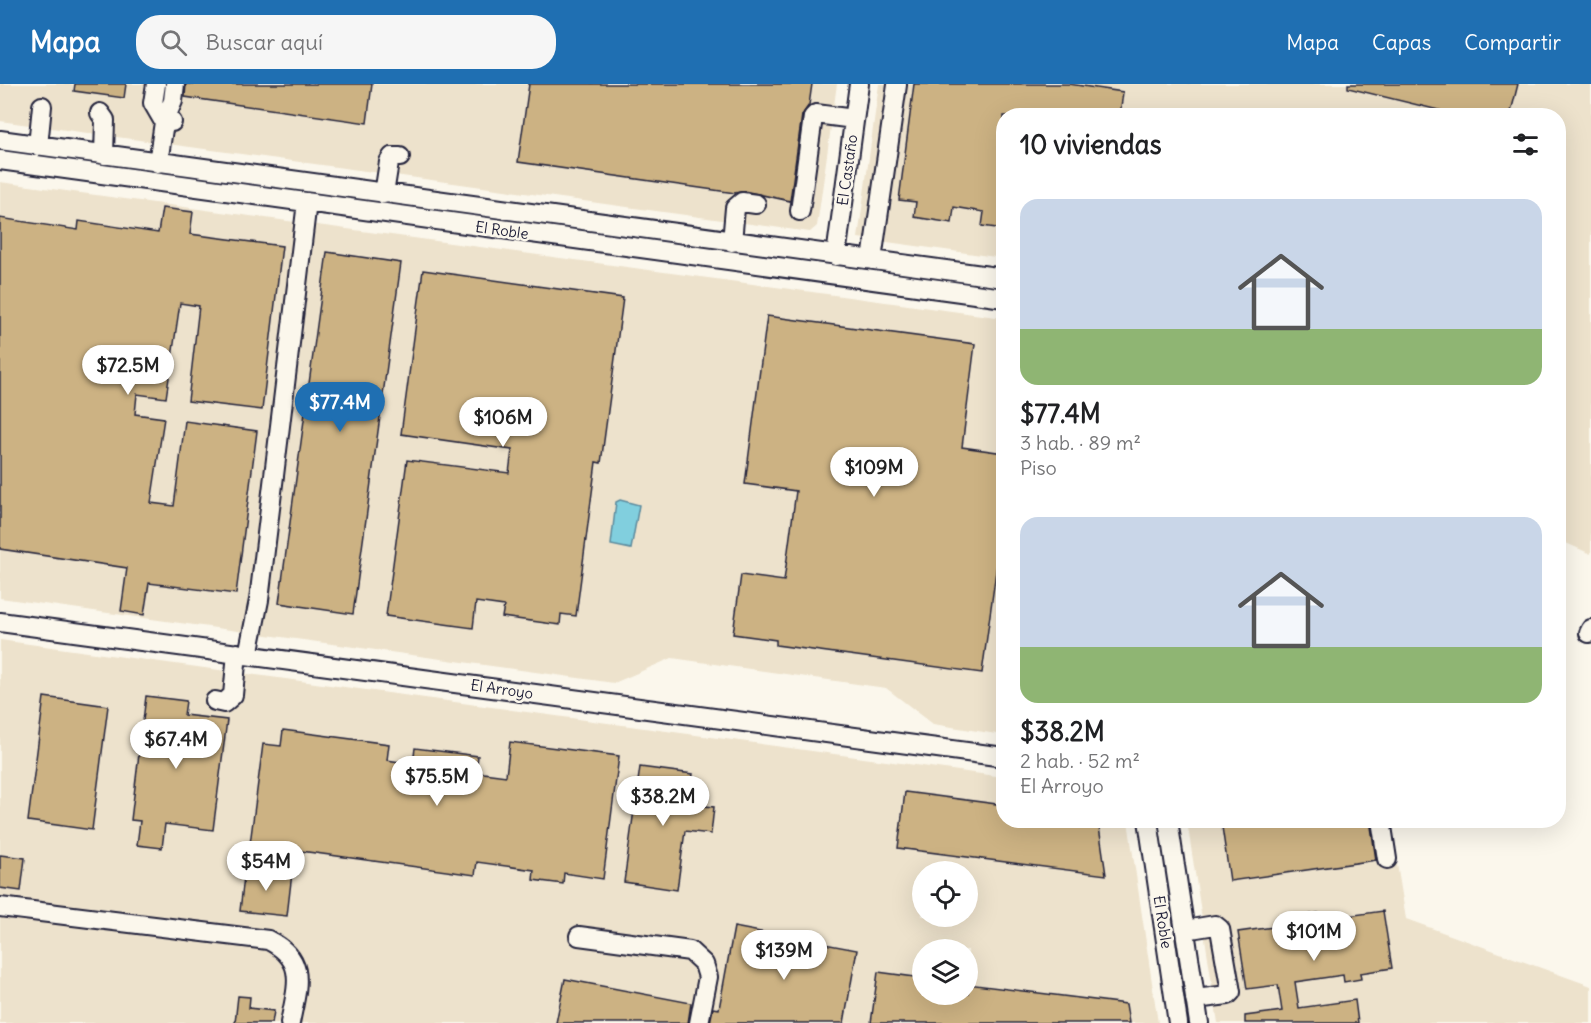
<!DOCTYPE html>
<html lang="es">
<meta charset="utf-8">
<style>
:root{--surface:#fff;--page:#f6f6f6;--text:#202124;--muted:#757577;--accent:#1f6fb2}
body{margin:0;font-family:Delius,sans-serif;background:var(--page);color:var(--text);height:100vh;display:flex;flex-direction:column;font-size:22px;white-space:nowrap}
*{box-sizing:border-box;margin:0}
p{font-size:20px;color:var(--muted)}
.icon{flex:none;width:33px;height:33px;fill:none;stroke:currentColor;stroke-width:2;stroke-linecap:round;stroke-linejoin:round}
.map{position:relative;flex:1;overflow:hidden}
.side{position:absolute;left:996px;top:24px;width:570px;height:720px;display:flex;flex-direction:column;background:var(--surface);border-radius:24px;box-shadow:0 6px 24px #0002}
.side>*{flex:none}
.fabs{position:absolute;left:912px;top:777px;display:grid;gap:12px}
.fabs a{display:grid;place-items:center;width:66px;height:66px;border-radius:50%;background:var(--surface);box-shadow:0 6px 24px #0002;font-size:30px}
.price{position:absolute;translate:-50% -51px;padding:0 14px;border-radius:21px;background:#fff;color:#222;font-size:20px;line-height:39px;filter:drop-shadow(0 2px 3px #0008)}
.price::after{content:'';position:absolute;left:50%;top:36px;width:18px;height:14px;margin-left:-9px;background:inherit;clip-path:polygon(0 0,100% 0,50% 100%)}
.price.on{background:var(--accent);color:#fff}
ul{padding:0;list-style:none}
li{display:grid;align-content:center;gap:12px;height:318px;padding:0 24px}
li span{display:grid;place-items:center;height:186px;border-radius:18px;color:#555}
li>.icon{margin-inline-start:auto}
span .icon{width:108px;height:108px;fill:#fffc;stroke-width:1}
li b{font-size:26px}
h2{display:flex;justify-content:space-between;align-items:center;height:72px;padding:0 24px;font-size:26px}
header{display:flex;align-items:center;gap:36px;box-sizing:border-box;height:84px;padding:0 30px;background:var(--accent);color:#fff}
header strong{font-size:28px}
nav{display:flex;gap:33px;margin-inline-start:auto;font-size:21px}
.search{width:420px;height:54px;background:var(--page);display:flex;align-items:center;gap:15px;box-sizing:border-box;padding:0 21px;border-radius:24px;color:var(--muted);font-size:22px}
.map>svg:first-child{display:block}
.built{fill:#ede2cc;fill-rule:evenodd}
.water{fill:#81cfde;stroke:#5b8a9d;stroke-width:1.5}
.building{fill:#ccb283;stroke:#22223b;stroke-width:1.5}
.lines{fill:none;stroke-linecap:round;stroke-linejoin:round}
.minor-casing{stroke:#22223b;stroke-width:22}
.minor{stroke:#fbf7ec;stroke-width:18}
.labels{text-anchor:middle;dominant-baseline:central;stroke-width:5;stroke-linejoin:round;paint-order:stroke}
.street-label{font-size:15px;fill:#22223b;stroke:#fbf7ec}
</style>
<header>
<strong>Mapa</strong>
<div class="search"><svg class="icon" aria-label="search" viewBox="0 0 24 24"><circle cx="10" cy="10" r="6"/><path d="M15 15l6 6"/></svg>Buscar aquí</div>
<nav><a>Mapa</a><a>Capas</a><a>Compartir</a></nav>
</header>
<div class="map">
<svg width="1591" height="939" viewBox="0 0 1591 939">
<rect width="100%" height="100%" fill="#fbf7ec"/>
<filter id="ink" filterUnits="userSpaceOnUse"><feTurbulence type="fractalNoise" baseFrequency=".0167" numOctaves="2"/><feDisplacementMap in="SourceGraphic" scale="12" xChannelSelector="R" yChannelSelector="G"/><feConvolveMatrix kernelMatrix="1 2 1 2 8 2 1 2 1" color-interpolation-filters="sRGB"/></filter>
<g filter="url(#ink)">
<path class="built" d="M0,0H837L817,142L810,148L0,37Z
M879,0H1591V470L1559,456L1558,32H1004L1003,174L858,154Z
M0,98L1003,234V651L933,640L886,604L672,574L614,599L0,514Z
M0,556L1003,693L1004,736L1128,737L1158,939H0ZM922,788H968V832H922ZM922,866H968V910H922Z
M1187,737H1390L1406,835L1591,902V939H1218Z"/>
<path class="water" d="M620,416L639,421L631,465L611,461L616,418Z"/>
<path class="building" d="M75,0H126L124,14L74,7Z
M186,0H372L367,39L185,13Z
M529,0H812L809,21L802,31L790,117L744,107L735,109L518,78Z
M914,0H1069L1123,8L1120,32H1004V145L982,142L984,128L954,123L952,139L914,133L916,118L899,116Z
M1348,0H1518L1510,32H1463L1348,4Z
M162,124L193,128L190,150L282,162L262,326L188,317L199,222L180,219L166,314L137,310L135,330L164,334L151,419L174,422L185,337L257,347L236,510L149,499L144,531L121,527L127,484L0,465V134L78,146L79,137L158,149Z
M327,168L401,179L353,530L279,519Z
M423,186L623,214L601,379L596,378L576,532L561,530L560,541L502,533L504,522L476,518L473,544L386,532L407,376L509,389L512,366L401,350Z
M767,232L975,260L962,363L1004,369V429L982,589L776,561V556L733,550L741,491L784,497L796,407L745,400Z
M146,612L186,617L184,631L227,636L213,746L165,740L162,764L137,761L140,737L131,736Z
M44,613L108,622L92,746L28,737Z
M283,646L389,660L387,676L413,680L415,664L478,672L476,688L506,692L510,658L619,672L603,795L564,789L563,800L533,796L534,786L477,778L475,791L250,760L263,660L281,662Z
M640,683L693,690L691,706H696L694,721L714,723L711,750L685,747L677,806L624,798Z
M905,708L1004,721V736H1098L1106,791L898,764Z
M1221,736H1370L1376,776L1230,797Z
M0,771L25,774L21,807L0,804Z
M245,784L292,789L287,832L240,827Z
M1383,827L1392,884L1360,889L1361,895L1344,898L1343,891L1295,898L1299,924L1355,916L1358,939H1245V932L1282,927L1278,901L1247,905L1238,848L1302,839L1301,832L1318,829L1319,836Z
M734,843L857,866L844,939H710L713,924L719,925Z
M878,888L922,894V910H968V900L1126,920L1129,939H871Z
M565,895L691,919L688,939H556Z
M238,912L250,913L249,924L274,927L272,939H235Z"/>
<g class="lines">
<g class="minor-casing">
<path id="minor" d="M156,0L153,19L164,38L173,17L175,0
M100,29L105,36L104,71
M0,56L1004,194
M38,62L42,22
M0,76L1004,214
M158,79L164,38H172
M384,110L389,78L392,73H400
M800,127L813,33L816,30L854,35
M732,158L735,124L742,118L756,120
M836,172L859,0
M872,176L897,1
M0,538L1004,673
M1589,549L1591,545
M248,571L259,516L307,118
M215,617L224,619L233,611L237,569
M1148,736L1178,939
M1168,736L1199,939
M1381,736L1387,775
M0,823L268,856C308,876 297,902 290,939
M1185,846L1215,841L1220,845L1231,908L1228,911L1195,915
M579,852L690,867L704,880L708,893L699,939"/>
</g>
<use href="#minor" class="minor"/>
</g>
</g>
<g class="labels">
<g class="street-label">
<text transform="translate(847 86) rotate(-82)">El Castaño</text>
<text transform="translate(502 146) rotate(8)">El Roble</text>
<text transform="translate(502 605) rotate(8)">El Arroyo</text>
<text transform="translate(1163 838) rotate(81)">El Roble</text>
</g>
</g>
</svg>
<div class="fabs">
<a><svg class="icon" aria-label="locate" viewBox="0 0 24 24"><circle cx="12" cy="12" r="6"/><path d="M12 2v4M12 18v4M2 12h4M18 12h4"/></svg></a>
<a><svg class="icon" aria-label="layers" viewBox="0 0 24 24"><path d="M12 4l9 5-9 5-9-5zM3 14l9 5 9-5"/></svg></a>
</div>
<b class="price" style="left:128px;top:312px">$72.5M</b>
<b class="price on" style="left:340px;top:349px">$77.4M</b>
<b class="price" style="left:503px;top:364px">$106M</b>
<b class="price" style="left:874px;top:414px">$109M</b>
<b class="price" style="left:176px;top:686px">$67.4M</b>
<b class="price" style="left:437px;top:723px">$75.5M</b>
<b class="price" style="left:663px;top:743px">$38.2M</b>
<b class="price" style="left:266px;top:808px">$54M</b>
<b class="price" style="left:1314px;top:878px">$101M</b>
<b class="price" style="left:784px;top:897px">$139M</b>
<section class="side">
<h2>10 viviendas<svg class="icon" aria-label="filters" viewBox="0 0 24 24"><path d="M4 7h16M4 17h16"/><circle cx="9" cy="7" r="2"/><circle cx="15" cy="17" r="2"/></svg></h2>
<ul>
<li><span style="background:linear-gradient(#c9d6e8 70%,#8fb573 0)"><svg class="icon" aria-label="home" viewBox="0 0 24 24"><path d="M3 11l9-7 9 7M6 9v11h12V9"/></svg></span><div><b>$77.4M</b><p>3 hab. · 89 m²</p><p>Piso</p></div></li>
<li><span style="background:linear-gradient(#c9d6e8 70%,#8fb573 0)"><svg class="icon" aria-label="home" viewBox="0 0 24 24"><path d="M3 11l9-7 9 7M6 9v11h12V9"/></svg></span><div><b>$38.2M</b><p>2 hab. · 52 m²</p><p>El Arroyo</p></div></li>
</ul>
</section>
</div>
